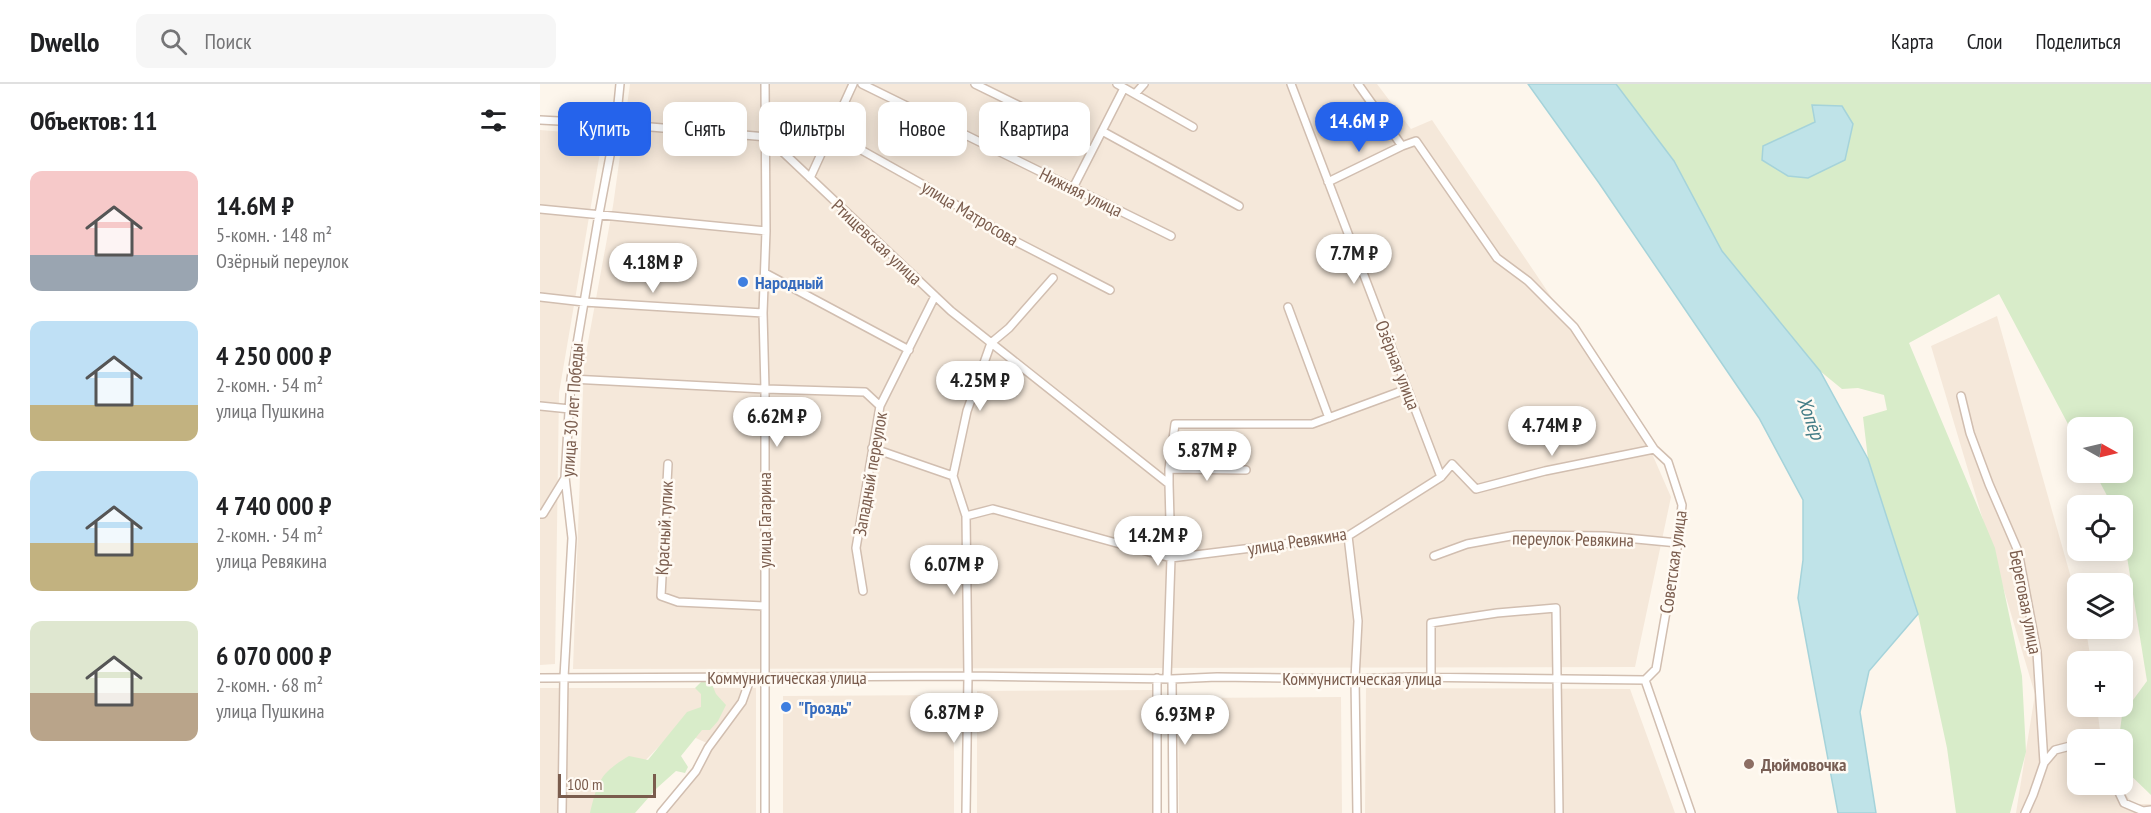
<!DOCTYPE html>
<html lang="ru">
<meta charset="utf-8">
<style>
:root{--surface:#fff;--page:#f6f6f6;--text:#202124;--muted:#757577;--line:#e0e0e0;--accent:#2563eb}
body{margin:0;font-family:"PT Sans Narrow",sans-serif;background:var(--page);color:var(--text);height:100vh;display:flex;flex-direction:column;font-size:22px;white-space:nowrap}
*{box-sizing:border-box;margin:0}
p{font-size:20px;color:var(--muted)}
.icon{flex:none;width:33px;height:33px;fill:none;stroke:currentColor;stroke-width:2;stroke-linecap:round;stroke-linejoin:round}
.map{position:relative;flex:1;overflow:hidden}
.side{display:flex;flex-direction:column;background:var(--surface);width:540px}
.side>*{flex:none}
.banner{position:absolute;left:18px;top:18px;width:570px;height:54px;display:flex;gap:12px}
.needle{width:39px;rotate:98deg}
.controls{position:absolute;left:1527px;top:333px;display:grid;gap:12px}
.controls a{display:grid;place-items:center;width:66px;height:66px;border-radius:12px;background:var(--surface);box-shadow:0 3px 15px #0003;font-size:30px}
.scale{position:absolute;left:18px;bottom:15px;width:98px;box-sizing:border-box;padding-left:6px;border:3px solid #7a5c4d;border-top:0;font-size:16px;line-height:21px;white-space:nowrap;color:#7a5c4d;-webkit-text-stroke:4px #fffaf3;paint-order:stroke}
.price{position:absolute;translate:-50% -51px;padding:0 14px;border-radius:21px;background:#fff;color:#222;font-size:20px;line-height:39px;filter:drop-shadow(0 2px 3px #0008)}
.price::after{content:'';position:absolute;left:50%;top:36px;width:18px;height:14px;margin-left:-9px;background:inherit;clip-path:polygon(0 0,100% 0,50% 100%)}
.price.active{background:var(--accent);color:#fff}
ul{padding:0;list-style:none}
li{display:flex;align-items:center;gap:18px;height:150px;padding:0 30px}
li span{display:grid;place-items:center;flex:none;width:168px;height:120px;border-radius:12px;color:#555}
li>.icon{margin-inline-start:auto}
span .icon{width:72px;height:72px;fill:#fffc;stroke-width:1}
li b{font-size:26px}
h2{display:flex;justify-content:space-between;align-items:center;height:72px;padding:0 30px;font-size:26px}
.tag{padding:0 21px;border-radius:12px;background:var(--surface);box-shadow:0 3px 15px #0003;font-size:21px;line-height:54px}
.tag.active{background:var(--accent);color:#fff}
header{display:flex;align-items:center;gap:36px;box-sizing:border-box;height:84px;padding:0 30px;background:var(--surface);border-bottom:2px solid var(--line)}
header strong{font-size:28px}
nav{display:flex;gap:33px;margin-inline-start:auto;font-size:21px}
.search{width:420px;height:54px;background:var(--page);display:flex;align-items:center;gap:15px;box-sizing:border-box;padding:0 21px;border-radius:12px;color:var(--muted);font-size:22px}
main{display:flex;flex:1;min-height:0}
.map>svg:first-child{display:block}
.residential{fill:#f5e8da}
.green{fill:#d8ecc9;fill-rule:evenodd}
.water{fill:#bfe3e8;stroke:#a5d3da;stroke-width:1.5}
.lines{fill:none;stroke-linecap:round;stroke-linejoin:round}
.minor-casing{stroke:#d1beb0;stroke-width:10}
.minor{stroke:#fff;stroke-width:7}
.shop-dot{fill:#3f7fe0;stroke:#fffaf3;stroke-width:2}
.education-dot{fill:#8d6e63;stroke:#fffaf3;stroke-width:2}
.labels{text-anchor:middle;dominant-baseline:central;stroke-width:5;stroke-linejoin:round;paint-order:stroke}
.street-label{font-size:18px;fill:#7a5c4d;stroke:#fffaf3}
.shop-label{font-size:18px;font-weight:bold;fill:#366cbe;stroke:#fffaf3;text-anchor:start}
.education-label{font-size:18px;font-weight:bold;fill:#785e54;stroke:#fffaf3;text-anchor:start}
.water-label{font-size:20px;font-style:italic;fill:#437c86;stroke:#fffaf3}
</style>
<header>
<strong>Dwello</strong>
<div class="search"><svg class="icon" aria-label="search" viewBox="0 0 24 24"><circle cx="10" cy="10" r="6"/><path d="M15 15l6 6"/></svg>Поиск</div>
<nav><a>Карта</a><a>Слои</a><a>Поделиться</a></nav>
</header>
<main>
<section class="side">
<h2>Объектов: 11<svg class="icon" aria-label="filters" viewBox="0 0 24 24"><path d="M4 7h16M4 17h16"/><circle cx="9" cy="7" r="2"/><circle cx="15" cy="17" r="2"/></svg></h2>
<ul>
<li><span style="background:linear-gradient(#f6c9c9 70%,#9aa5b1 0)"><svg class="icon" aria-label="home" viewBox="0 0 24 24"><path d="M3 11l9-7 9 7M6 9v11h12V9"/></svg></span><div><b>14.6M ₽</b><p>5-комн. · 148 m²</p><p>Озёрный переулок</p></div></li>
<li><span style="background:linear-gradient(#bfe0f5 70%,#c2b280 0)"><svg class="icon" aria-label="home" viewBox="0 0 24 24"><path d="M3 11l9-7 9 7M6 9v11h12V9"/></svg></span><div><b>4 250 000 ₽</b><p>2-комн. · 54 m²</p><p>улица Пушкина</p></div></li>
<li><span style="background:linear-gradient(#bfe0f5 60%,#c2b280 0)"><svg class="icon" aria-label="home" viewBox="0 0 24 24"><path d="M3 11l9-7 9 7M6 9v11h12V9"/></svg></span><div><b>4 740 000 ₽</b><p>2-комн. · 54 m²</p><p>улица Ревякина</p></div></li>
<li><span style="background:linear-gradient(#dfe7d0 60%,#b9a48a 0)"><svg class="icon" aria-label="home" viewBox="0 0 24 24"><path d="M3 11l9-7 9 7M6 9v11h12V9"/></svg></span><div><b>6 070 000 ₽</b><p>2-комн. · 68 m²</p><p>улица Пушкина</p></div></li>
</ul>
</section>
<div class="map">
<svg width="1611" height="729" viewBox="0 0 1611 729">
<rect width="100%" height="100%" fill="#fdf6ec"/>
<path class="residential" d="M90,0H837L871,45L892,36L1103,349L1131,413L1095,583L33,585L44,280L73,122Z
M0,46L63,51L19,309L15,580L0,581Z
M1457,232L1537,515L1538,544L1546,545V546L1551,577L1538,578V622L1557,623L1561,655L1538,656V700L1579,701L1593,720H1611V729H1476L1495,610L1391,262Z
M0,604H216V729H120L169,660L136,645L54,729H0Z
M826,604L1090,605L1135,729H825Z
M618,606L619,729H437V607Z
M414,611V729H243V612Z
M801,613L802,729H639L638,614Z"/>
<path class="green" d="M1076,0H1611V711L1583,684L1582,656L1579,655L1582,631L1607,597L1583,448L1582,422L1572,421L1555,389L1582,388V344H1538L1537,357L1459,210L1369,259L1455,464L1482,592L1486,668L1470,729H1416L1407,664L1378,530L1328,375L1323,333L1347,326L1344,311L1318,304L1302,305L1280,287L1182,167L1134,77ZM1273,21L1305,76L1248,92L1222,76L1223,62L1275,38Z
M162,597L171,598L176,610L186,621L178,637L170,646H162L141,672L148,683L145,689L136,687L117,704L95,729H50C58,697 60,689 89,672L108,676L147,628L161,623V610L155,604Z"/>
<path class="water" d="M988,0H1076L1134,77L1182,167L1280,287L1328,375L1378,530L1329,587L1320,628L1336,729H1298L1258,514L1263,476V416L1219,334L1059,99Z
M1272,21L1302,22L1313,40L1305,76L1268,94L1248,92L1222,76L1223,62L1275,38Z"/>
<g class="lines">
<g class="minor-casing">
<path id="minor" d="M322,0L631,152
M435,0L498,31L551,67
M577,0L653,43
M751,0L901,393
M818,0L862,62L876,57L957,174L988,197L1034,243L1114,365L1128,378L1142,421L1138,459L1116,585L1105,596
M595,10L604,0
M0,36L76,40L227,53L411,227L629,400L631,474L627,594
M562,47L699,122
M291,49L382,100L473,156L570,206
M270,94L313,0
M788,98L862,62
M533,104L584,4
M0,125L226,147
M225,189L369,266
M0,213L44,218L223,229
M748,223L789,334
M31,295L225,305L325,308L340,322
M1421,312L1430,349L1449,400L1478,467L1497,568L1504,679L1493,711L1485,729
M0,322L30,325
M332,364L413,392L426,432L453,425L631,474L808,452L901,393L912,380L936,405L1005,387L1114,365
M128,380L121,512L138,518L224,522
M629,385L706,386
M413,392L427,327L451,259L469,244L513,194
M629,400V385L635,340H772L867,305
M0,430H3L25,394
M808,452L818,537L815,595L817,729
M894,472L927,460L976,451L1065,452L1138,459
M323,507L316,464L340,322L395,212
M0,594L428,592L632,595L677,593L815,595L869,593L1105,596
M891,594V539L957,529L1016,524L1019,729
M632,595L633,729
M1105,596L1151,729
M1551,656H1552
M1504,679L1515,666L1538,660
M1575,700L1584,719L1603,727L1611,726
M22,728L24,593L32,454L25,393L31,295L59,130L76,40L80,0
M121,729L156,687L168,664L202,618L211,593
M225,729V305L223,229L226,147L225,0
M426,729L428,592L426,432
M617,729V594"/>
</g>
<use href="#minor" class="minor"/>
</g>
<g class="shop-dot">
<circle cx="203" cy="198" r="6"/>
<circle cx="246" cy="623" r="6"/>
</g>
<circle class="education-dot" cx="1209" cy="680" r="6"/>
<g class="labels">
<g class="street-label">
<text transform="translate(541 108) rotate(26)">Нижняя улица</text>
<text transform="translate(430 129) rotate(31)">улица Матросова</text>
<text transform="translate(337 158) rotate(43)">Ртищевская улица</text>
<text transform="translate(858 281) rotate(69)">Озёрная улица</text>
<text transform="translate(32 326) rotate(-86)">улица 30 лет Победы</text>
<text transform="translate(330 390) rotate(-80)">Западный переулок</text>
<text transform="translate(224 436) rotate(-90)">улица Гагарина</text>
<text transform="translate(124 444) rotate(-87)">Красный тупик</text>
<text transform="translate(1033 455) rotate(1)">переулок Ревякина</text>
<text transform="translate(757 457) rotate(-9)">улица Ревякина</text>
<text transform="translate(1133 478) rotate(-82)">Советская улица</text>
<text transform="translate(1486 518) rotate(79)">Береговая улица</text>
<text x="247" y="593">Коммунистическая улица</text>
<text x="822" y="594">Коммунистическая улица</text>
</g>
<g class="shop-label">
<text x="215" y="198">Народный</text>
<text x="258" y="623">"Гроздь"</text>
</g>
<g class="education-label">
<text x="1221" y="680">Дюймовочка</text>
</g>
<g class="water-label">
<text transform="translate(1271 334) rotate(70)">Хопёр</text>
</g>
</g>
</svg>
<div class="controls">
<a><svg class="needle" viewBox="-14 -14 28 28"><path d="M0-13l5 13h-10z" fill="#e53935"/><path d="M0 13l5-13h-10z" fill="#757577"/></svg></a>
<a><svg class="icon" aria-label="locate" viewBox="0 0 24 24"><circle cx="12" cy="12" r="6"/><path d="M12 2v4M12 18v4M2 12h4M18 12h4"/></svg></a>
<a><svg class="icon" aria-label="layers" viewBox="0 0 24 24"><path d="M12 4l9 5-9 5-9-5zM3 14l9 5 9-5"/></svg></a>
<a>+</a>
<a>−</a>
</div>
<div class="scale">100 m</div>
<b class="price active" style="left:819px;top:69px">14.6M ₽</b>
<b class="price" style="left:814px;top:201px">7.7M ₽</b>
<b class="price" style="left:113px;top:210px">4.18M ₽</b>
<b class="price" style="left:440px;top:328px">4.25M ₽</b>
<b class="price" style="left:237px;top:364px">6.62M ₽</b>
<b class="price" style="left:1012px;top:373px">4.74M ₽</b>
<b class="price" style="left:667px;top:398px">5.87M ₽</b>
<b class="price" style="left:618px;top:483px">14.2M ₽</b>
<b class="price" style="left:414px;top:512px">6.07M ₽</b>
<b class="price" style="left:414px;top:660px">6.87M ₽</b>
<b class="price" style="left:645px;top:662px">6.93M ₽</b>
<div class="banner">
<a class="tag active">Купить</a>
<a class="tag">Снять</a>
<a class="tag">Фильтры</a>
<a class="tag">Новое</a>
<a class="tag">Квартира</a>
</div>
</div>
</main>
